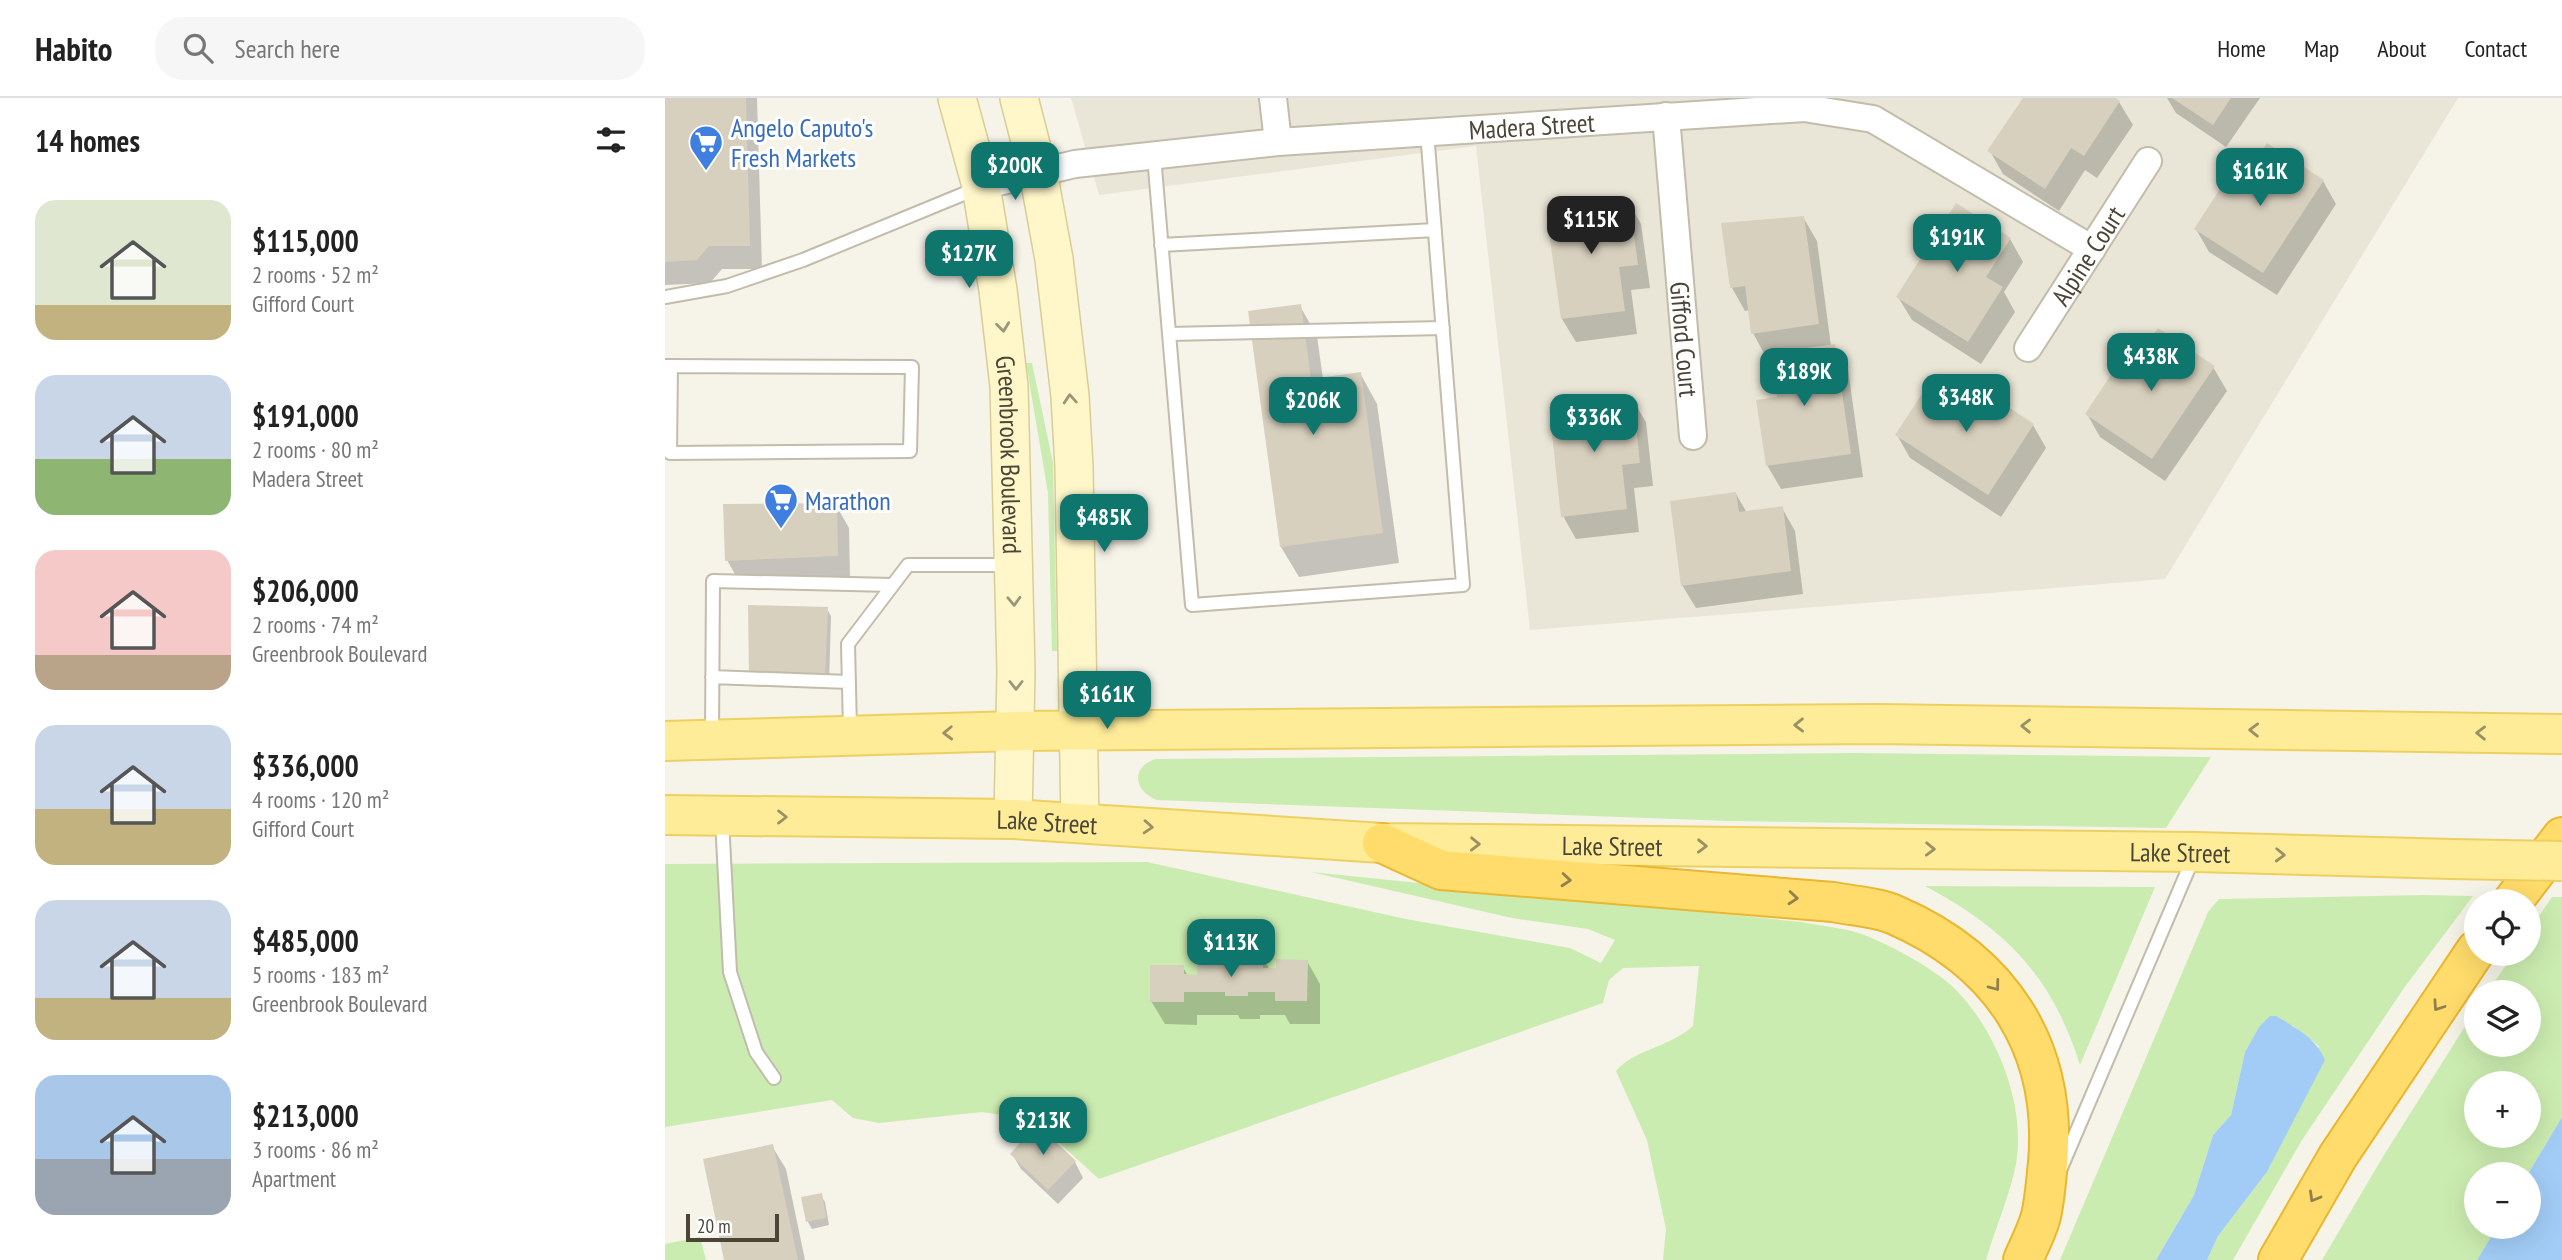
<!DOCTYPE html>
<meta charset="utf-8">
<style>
:root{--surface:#fff;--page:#f6f6f6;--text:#222;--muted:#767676;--line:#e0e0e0;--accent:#0f766e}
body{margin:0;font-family:"PT Sans Narrow",sans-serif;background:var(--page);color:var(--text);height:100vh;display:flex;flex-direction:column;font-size:26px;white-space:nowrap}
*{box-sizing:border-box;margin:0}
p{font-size:23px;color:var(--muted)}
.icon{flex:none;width:38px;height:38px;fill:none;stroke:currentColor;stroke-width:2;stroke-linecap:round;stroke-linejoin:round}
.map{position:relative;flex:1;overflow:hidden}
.side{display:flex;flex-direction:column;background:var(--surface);width:665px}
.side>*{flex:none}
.fabs{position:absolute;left:1799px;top:791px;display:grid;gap:14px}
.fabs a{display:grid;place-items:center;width:77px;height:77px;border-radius:50%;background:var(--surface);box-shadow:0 7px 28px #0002;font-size:35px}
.scale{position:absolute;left:21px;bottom:18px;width:93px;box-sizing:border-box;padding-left:7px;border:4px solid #4a4537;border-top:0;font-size:19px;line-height:24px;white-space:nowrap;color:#4a4537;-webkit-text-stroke:5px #fff;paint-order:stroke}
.price{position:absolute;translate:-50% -60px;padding:0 16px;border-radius:14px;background:var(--accent);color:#fff;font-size:23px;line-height:46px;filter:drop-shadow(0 2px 4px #0008)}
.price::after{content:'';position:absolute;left:50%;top:42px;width:21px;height:16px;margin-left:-10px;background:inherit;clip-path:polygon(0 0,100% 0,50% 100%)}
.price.on{background:#222;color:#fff}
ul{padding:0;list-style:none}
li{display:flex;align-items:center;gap:21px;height:175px;padding:0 35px}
li span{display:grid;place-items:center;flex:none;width:196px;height:140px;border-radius:21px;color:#555}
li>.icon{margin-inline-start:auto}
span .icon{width:84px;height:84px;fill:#fffc;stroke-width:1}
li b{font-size:30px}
h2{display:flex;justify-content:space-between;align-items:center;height:84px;padding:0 35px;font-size:30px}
header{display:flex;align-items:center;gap:42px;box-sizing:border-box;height:98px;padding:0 35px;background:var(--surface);border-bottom:2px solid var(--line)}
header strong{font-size:33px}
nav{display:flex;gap:38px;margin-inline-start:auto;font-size:24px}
.search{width:490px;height:63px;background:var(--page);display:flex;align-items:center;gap:18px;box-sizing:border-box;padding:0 24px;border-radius:28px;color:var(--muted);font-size:26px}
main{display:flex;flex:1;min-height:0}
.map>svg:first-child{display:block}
.residential{fill:#eae6d7}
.green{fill:#cbecb0;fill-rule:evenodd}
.water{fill:#a2ccf6}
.shadow{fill:#0003}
.building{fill:#d8d0be}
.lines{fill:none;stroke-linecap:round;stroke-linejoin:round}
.service-casing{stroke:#c2bcab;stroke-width:16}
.minor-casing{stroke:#c2bcab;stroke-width:30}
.secondary-casing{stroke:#d9cd96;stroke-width:40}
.primary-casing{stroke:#edd060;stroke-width:42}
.motorway-casing{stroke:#e9b730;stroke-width:42}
.service{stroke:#fff;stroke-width:12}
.minor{stroke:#fff;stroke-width:26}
.secondary{stroke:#fff7ca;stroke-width:37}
.primary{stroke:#ffec99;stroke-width:38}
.motorway{stroke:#ffdc6b;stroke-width:38}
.primary-bridge-casing{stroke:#edd060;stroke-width:42;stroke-linecap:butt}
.primary-bridge{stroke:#ffec99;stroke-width:38}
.oneway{stroke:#9b9579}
.oneway2{stroke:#9b9063}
.oneway3{stroke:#92814c}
.labels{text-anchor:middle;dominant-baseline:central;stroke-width:6;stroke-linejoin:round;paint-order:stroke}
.street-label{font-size:26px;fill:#4a4537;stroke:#fff}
.shop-label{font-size:26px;fill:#366cbe;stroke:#fff;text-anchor:start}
</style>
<header>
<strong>Habito</strong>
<div class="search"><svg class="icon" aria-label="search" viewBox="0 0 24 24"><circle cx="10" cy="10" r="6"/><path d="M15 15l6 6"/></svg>Search here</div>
<nav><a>Home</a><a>Map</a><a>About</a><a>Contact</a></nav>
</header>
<main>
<section class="side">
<h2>14 homes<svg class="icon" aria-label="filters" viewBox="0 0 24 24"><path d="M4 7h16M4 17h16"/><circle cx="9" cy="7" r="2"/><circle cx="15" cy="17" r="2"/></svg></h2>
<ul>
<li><span style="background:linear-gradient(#dfe7d0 75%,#c2b280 0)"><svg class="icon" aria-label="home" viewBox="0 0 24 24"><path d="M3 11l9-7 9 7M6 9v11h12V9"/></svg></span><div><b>$115,000</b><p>2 rooms · 52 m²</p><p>Gifford Court</p></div></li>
<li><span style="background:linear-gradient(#c9d6e8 60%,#8fb573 0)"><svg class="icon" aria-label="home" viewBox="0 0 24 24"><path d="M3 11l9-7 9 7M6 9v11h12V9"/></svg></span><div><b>$191,000</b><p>2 rooms · 80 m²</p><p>Madera Street</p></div></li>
<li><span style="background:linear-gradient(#f6c9c9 75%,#b9a48a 0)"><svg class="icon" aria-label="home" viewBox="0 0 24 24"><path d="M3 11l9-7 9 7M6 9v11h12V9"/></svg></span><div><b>$206,000</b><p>2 rooms · 74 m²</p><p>Greenbrook Boulevard</p></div></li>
<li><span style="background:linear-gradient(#c9d6e8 60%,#c2b280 0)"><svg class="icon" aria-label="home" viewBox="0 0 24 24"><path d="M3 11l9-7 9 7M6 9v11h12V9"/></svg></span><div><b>$336,000</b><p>4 rooms · 120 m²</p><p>Gifford Court</p></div></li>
<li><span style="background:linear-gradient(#c9d6e8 70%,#c2b280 0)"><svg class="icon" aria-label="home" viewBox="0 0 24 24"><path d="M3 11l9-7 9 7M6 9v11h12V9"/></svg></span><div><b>$485,000</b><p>5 rooms · 183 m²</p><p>Greenbrook Boulevard</p></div></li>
<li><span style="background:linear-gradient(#a9c7e8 60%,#9aa5b1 0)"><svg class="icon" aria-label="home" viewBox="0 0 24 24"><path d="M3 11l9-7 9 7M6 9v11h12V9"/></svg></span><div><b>$213,000</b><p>3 rooms · 86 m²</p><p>Apartment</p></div></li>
</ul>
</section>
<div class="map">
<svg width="1897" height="1162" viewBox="0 0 1897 1162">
<rect width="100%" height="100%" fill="#f6f3e9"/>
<path class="residential" d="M406,0H1793L1500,481L865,532L811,48L434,97Z"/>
<path class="green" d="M361,265H367L388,365L392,553H387L383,395Z
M1188,655L1546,659L1501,730L1064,723L492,702C469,693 465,669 491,661Z
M482,764L741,821L905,850L936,865L950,842L923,831L847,820L646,774L1136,824C1157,828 1180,830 1199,837C1226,847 1274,873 1294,895C1333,937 1361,1008 1351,1066C1345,1097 1330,1131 1321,1162H998L1001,1131L982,1042L951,973C968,952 1005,949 1028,928L1034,868L958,870L944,882L938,905L434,1081L369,1022L317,1014L214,1025L188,1020L167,1002L0,1029V766Z
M1260,788L1490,789L1415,967C1387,878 1341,831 1260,788Z
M1759,797L1808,798L1739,890L1637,1042L1568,1162H1542L1553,1138L1602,1074L1625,1029L1654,948L1627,927L1594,929L1580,954L1566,1017L1548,1037L1529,1097L1491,1162H1395L1543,814L1554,801Z
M1887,799H1897V1019L1863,1076H1811V1129H1832L1812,1162H1657L1719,1057L1811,911V947H1864V894H1822L1849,856H1864V833ZM1811,985H1864V1038H1811Z
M35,1139L41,1162H0V1146Z"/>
<path class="water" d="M1605,918H1611C1631,930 1651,940 1660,962L1602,1074L1553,1138L1542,1162H1491L1529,1097L1548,1037L1566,1017L1580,954L1594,929Z
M1897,1019V1162H1812L1832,1129H1864L1863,1076Z"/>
<path class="shadow" d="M0,0H92L97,171H57L45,185L0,187Z
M1360,0H1448L1454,4L1468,27L1432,80L1420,72L1394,113L1338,76L1325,53Z
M1502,0H1595L1561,49L1511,15Z
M1658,83L1671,106L1612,197L1544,154L1531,131L1577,87Z
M963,103L976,126L985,190L966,192L972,236L911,244L897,221Z
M1138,119L1152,143L1166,248H1169L1183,271L1198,379L1116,391L1102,367L1114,301L1108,258L1101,259L1088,235L1085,212L1080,213L1067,190Z
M1345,141L1358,164L1339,194L1350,214L1316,266L1247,222L1233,199Z
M635,208L652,238L658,281L695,275L712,306L734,465L634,479L616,449L585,215Z
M1548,269L1562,293L1500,383L1435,339L1422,316L1466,272Z
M967,301L981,324L988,388L969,390L974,434L911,441L898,418Z
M1303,308L1368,327L1381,350L1336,419L1245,360L1232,337Z
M1071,396L1082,415L1117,410L1130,433L1138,496L1031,510L1017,487Z
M171,407L184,430L185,480L75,485L62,462Z
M162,511L166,518L164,587L90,585Z
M597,858L605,872L642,863L655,886V926H625L620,917H595V921H575L573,917H532V927L500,926L486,903L518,869L523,878H534L559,863L580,859Z
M107,1048L121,1071L140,1162H60Z
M347,1056L410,1064L418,1080L393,1106L356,1071Z
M156,1097L160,1104L164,1127L147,1131L143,1124L138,1101Z"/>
<path class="building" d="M0,0H81L85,148H44L32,162L0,164Z
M1358,0H1451L1455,3L1419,58L1406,50L1380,91L1322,53Z
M1507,0H1566L1548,27Z
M1602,45L1659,82L1598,175L1529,131L1564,77L1576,84Z
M964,101L973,167L954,169L960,213L896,221L881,113Z
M1291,105L1346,140L1321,179L1338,189L1303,244L1231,199Z
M1139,118L1154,226L1086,236L1080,188L1065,190L1056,125Z
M636,206L646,281L696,274L718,435L615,449L583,213Z
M1493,230L1550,268L1487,361L1420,316L1455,263L1466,270Z
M1170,246L1186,356L1101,368L1091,302L1112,299L1106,255Z
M1266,282L1302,305L1313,289L1369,326L1323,397L1230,337Z
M968,299L975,365L957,367L962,411L896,419L884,309Z
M1071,394L1074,414L1118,408L1126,473L1016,488L1005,403Z
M172,405L173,458L60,463L58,406Z
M83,507L163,509L160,580L84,579Z
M567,853L578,854L581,857H598V870H611V861L643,862L642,903H610V894H583V898H560V894H519V904H485V867H519V876L532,877V861H558L557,856L564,857Z
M372,1026L411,1063L383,1092L345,1056Z
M108,1046L133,1162H59L38,1061Z
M157,1095L161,1120L141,1124L136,1099Z"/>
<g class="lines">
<g class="service-casing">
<path id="service" d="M489,58L527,507L798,487L762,34
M496,147L770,132
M0,199L62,188L138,162L313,90
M504,236L778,230
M0,268L247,269L245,353L5,355L6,268
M47,579L184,584
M185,632L183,546L243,467H344
M47,638L48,483L228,487
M57,722L65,874L91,954L109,980
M1396,1070L1529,758"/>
</g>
<g class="minor-casing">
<g id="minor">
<path d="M608,0L613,44"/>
<path id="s1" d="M1001,18L1028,338"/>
<path id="s2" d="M316,88L410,66L613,44L1139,10L1208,21L1427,151"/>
<path id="s3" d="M1363,250L1483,63"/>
</g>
</g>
<g class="secondary-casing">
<g id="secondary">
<path id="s4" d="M292,0L316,88L333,192L344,288L351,573L348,721"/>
<path d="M354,0L373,74L389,161L405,298L409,369L415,725"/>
</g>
</g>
<g class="primary-casing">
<g id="primary">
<path d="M0,643L351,633L1212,626L1897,636"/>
<path id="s5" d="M0,717L348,721L717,745L1530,754L1787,761"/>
</g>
</g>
<g class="motorway-casing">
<path id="motorway" d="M717,745L776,772L1168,804C1188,808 1212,809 1230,817C1336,863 1393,949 1383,1065C1381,1082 1380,1101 1376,1118C1372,1133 1364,1148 1358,1162
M1848,803L1897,739
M1613,1162L1673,1058L1811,852"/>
</g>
<use href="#service" class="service"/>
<use href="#minor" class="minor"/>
<use href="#secondary" class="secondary"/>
<use href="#primary" class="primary"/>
<use href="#motorway" class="motorway"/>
<g class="primary-bridge-casing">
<path id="primary-bridge" d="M1787,761L1897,763"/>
</g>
<use href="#primary-bridge" class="primary-bridge"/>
</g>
<defs><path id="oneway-chevron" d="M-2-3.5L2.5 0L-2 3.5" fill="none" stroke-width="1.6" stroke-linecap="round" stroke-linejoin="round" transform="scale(1.75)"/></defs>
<g class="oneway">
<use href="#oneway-chevron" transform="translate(338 229) rotate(83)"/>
<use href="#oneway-chevron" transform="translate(405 301) rotate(-94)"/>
<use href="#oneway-chevron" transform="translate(349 503) rotate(88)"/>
<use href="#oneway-chevron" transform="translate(351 587) rotate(90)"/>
</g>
<g class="oneway2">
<use href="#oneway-chevron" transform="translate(1134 627) rotate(179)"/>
<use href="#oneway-chevron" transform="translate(1361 628) rotate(-179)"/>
<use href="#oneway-chevron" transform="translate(1589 632) rotate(-179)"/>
<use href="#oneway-chevron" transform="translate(283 635) rotate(178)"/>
<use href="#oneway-chevron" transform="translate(1816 635) rotate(-179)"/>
<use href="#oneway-chevron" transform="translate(117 719)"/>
<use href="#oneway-chevron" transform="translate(483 729) rotate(4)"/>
<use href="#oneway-chevron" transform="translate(810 746) rotate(1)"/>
<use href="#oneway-chevron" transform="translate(1037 748) rotate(1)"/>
<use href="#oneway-chevron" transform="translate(1265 751) rotate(1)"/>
<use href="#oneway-chevron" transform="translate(1615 757) rotate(2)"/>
</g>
<g class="oneway3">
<use href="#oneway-chevron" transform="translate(901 782) rotate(5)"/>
<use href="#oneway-chevron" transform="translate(1128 800) rotate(5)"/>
<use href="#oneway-chevron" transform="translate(1330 888) rotate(53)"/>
<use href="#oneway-chevron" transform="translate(1773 908) rotate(124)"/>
<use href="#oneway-chevron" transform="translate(1649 1099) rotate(120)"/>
</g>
<defs>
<g id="supermarket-pin" transform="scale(1.75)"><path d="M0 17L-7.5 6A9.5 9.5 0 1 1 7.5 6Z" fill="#3f7fe0" stroke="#fff"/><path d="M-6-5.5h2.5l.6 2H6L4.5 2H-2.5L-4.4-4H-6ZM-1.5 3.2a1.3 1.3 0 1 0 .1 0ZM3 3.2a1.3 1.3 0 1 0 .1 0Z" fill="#fff"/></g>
</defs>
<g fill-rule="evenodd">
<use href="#supermarket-pin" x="41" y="44"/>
<use href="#supermarket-pin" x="116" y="402"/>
</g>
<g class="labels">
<g class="street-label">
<text stroke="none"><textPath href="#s2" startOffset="555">Madera Street</textPath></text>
<text stroke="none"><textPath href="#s3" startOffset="110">Alpine Court</textPath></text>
<text stroke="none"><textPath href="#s1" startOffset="224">Gifford Court</textPath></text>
<text stroke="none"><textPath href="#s4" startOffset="362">Greenbrook Boulevard</textPath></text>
<text stroke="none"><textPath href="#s5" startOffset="382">Lake Street</textPath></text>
<text stroke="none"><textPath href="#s5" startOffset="948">Lake Street</textPath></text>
<text stroke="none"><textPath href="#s5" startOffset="1516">Lake Street</textPath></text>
</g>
<g class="shop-label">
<text x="66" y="29">Angelo Caputo's<tspan x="66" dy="30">Fresh Markets</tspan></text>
<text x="140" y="402">Marathon</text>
</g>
</g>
</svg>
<div class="fabs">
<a><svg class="icon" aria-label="locate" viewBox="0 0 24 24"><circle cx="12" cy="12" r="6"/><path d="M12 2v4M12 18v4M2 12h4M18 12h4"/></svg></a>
<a><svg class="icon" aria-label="layers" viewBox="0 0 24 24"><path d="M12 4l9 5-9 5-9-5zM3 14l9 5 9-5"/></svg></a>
<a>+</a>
<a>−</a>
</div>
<div class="scale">20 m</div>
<b class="price" style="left:350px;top:104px">$200K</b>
<b class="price" style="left:1595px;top:110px">$161K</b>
<b class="price on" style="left:926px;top:158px">$115K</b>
<b class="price" style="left:1292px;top:176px">$191K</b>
<b class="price" style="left:304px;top:192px">$127K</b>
<b class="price" style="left:1486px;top:295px">$438K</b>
<b class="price" style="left:1139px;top:310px">$189K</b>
<b class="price" style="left:1301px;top:336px">$348K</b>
<b class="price" style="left:648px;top:339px">$206K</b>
<b class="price" style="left:929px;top:356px">$336K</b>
<b class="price" style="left:439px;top:456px">$485K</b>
<b class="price" style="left:442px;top:633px">$161K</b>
<b class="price" style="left:566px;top:881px">$113K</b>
<b class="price" style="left:378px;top:1059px">$213K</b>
</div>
</main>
